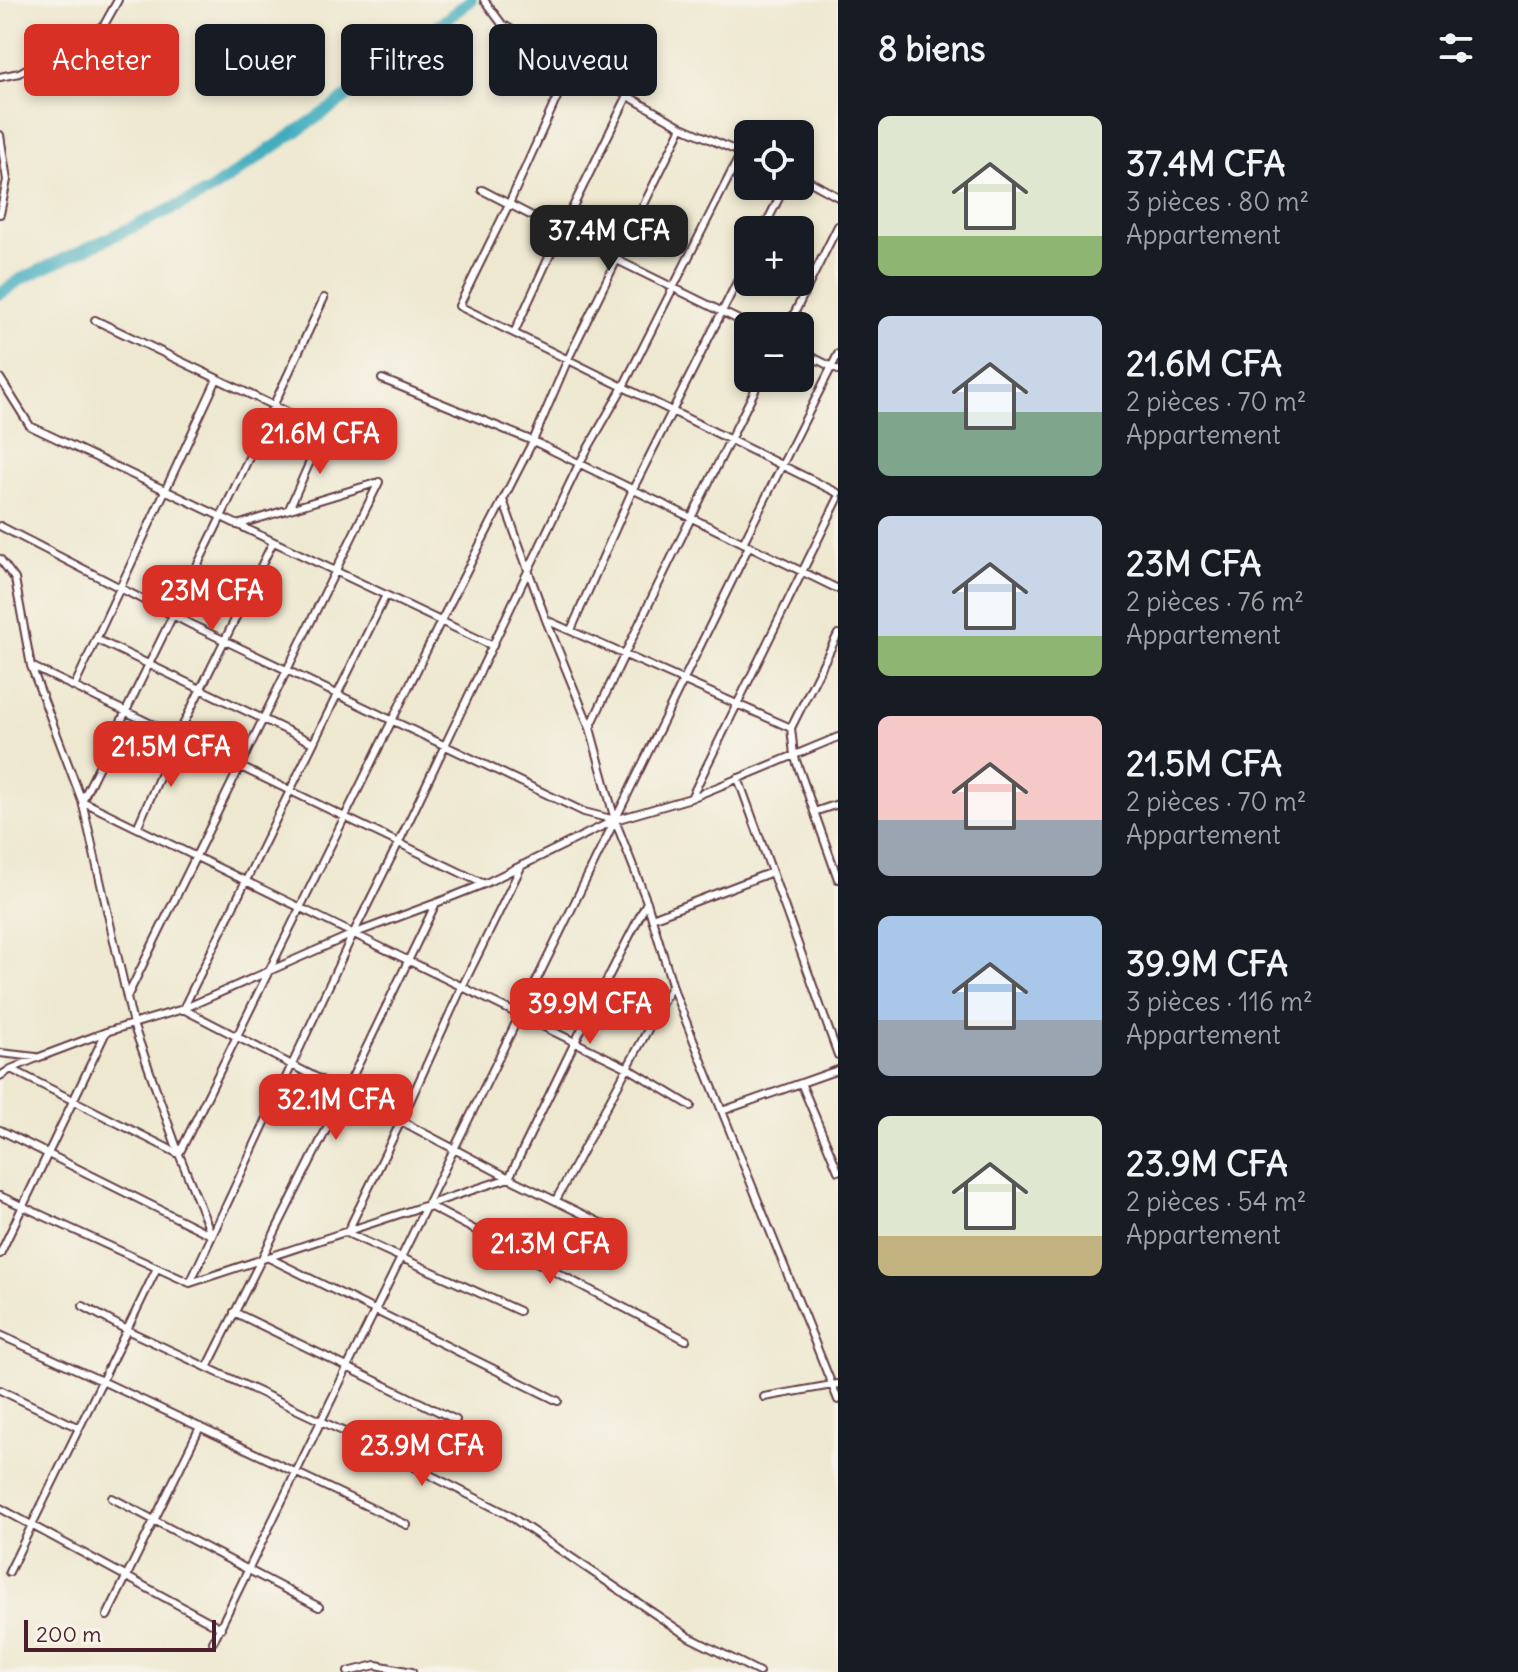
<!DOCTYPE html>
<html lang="fr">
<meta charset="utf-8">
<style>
:root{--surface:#171b24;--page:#20242c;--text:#f1f3f6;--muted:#9ea1a6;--accent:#d93025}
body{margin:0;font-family:Delius,sans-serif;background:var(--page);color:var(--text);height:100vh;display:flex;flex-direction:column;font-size:30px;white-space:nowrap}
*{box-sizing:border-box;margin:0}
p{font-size:26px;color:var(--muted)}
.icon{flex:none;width:44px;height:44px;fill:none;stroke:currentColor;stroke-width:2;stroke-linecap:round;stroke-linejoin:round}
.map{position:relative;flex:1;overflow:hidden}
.details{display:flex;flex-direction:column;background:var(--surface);width:680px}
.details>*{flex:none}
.hud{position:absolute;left:24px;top:24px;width:694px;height:72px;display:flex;gap:16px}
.tools{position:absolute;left:734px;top:120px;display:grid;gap:16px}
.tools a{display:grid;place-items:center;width:80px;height:80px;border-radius:12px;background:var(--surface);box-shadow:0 4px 12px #0003;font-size:40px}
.scale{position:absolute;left:24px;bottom:20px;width:192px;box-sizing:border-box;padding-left:8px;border:4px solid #4a1f2b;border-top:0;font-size:22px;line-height:28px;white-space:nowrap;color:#4a1f2b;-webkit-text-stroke:6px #f7f3e8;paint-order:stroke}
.price{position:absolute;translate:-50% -68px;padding:0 18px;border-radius:16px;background:var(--accent);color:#fff;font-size:26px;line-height:52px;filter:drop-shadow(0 2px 4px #0008)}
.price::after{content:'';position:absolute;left:50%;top:48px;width:24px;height:18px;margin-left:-12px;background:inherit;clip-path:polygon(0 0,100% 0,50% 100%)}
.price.active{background:#222;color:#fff}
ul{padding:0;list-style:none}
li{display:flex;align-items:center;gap:24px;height:200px;padding:0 40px}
li span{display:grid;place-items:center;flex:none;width:224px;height:160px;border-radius:12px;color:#555}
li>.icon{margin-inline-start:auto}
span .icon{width:96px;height:96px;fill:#fffc;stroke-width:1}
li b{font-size:34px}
h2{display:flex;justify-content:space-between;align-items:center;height:96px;padding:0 40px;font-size:34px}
.pill{padding:0 28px;border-radius:12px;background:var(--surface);box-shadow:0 4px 12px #0003;font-size:28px;line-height:72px}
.pill.active{background:var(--accent);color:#fff}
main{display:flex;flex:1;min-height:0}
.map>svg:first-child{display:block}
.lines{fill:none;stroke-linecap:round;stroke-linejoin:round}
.river{stroke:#3facbe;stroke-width:12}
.minor-casing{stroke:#633d44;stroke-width:10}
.minor{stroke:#fff;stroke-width:6}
</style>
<main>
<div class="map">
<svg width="838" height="1672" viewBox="0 0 838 1672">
<rect width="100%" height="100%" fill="#f7f3e8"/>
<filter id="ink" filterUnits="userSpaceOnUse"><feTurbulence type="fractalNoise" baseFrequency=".0125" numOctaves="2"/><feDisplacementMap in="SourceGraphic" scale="16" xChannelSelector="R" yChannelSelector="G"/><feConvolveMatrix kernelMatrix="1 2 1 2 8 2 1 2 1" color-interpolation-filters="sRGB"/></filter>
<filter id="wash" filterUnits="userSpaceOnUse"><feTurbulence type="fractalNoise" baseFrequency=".006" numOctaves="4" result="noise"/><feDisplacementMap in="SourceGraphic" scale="32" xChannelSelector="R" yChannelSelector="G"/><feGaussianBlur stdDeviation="1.8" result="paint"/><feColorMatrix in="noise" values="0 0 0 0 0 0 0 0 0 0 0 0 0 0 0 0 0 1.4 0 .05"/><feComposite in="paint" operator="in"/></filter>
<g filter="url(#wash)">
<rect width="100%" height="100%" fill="#eee8d0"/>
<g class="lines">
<path class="river" d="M0,294L21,279L208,192L344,99L471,0"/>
</g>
</g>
<g filter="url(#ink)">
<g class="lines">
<g class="minor-casing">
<path id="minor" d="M484,0L502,24L682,127L748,156
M572,64L509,204L459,306L838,493
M0,77L19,73L104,25L118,0
M0,135L7,180L0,214
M800,176L838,197
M482,190L617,260L751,326
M763,230L785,186
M324,298L221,517L82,801L628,1068L691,1106
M95,320L324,430L289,509
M788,326L838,226
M514,333L561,231L627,97
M800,351L838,370
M0,378L30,426L493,646
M382,379L533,441L838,589
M503,500L546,620L590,728L615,820
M237,525L379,482
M0,526L192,625L584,812L615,820L647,902L675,994L838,1400
M743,543L838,354
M0,559L15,579L31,666L82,801L133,1024L179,1154L212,1236
M386,595L183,1009L401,1121L509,1178L621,1233
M546,620L791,728
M571,630L633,489L748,260
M838,634L791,728L794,755L838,879
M96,639L313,743
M31,666L484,884
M74,687L217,379
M590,728C644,610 703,494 761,378
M738,778L838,1055
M691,798L838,499
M814,812L838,804
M137,828L177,737L273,542
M652,918L772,872
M127,997L379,482
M0,1053L36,1057
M11,1069L179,1154L441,621L533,441L568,359L682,127
M0,1076L11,1069L37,1058L106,1032L183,1009L353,934L436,903L484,884L615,820L691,798L838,737
M801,1083L838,1171
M722,1111L838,1070
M0,1130L211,1235
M0,1196L190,1283L509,1178L575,1042L647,902
M556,1200L672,985
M427,1205L686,1340
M0,1254L106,1032
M269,1258L558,1401
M190,1283L353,934L398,844L579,464L623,387L741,153
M83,1306L127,1330L353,1436L507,1514L689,1637L759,1672
M519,1311L347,1233L401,1121L462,987L522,865
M234,1312L456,1420
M0,1335L102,1381L407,1525
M208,1366L345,1092L436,903
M0,1390L79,1428
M764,1397L838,1384
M112,1498L319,1607
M0,1508L221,1628
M9,1572L157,1268
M107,1616L200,1427
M213,1642L749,546
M348,1672L376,1665L412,1672"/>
</g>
<use href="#minor" class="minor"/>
</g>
</g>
</svg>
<div class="tools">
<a><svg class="icon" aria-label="locate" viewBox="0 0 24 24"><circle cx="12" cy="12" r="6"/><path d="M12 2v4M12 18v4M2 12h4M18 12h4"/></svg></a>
<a>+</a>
<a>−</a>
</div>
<div class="scale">200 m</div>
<b class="price active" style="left:609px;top:273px">37.4M CFA</b>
<b class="price" style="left:320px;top:476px">21.6M CFA</b>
<b class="price" style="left:212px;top:633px">23M CFA</b>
<b class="price" style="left:171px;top:789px">21.5M CFA</b>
<b class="price" style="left:590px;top:1046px">39.9M CFA</b>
<b class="price" style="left:336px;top:1142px">32.1M CFA</b>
<b class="price" style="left:550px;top:1286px">21.3M CFA</b>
<b class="price" style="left:422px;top:1488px">23.9M CFA</b>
<div class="hud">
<a class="pill active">Acheter</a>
<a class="pill">Louer</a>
<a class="pill">Filtres</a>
<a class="pill">Nouveau</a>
</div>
</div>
<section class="details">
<h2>8 biens<svg class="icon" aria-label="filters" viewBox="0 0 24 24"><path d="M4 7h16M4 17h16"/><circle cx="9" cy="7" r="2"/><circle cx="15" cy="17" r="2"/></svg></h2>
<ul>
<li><span style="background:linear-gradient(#dfe7d0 75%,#8fb573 0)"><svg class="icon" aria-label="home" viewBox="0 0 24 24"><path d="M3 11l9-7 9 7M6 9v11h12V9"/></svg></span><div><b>37.4M CFA</b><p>3 pièces · 80 m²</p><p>Appartement</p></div></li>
<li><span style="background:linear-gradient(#c9d6e8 60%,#7fa58c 0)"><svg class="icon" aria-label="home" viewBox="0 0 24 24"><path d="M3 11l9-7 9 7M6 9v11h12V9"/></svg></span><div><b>21.6M CFA</b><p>2 pièces · 70 m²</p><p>Appartement</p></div></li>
<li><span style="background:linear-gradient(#c9d6e8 75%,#8fb573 0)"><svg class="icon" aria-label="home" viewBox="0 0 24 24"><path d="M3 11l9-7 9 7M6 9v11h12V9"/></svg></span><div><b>23M CFA</b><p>2 pièces · 76 m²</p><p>Appartement</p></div></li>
<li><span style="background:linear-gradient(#f6c9c9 65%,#9aa5b1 0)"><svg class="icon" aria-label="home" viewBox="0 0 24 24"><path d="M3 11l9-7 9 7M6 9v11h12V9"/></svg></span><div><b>21.5M CFA</b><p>2 pièces · 70 m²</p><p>Appartement</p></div></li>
<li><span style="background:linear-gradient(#a9c7e8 65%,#9aa5b1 0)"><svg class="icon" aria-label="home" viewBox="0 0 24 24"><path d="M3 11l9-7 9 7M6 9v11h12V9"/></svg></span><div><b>39.9M CFA</b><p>3 pièces · 116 m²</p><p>Appartement</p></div></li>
<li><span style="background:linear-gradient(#dfe7d0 75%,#c2b280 0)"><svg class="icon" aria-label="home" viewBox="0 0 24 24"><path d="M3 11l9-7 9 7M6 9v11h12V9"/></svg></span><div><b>23.9M CFA</b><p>2 pièces · 54 m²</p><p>Appartement</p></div></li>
</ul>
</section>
</main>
